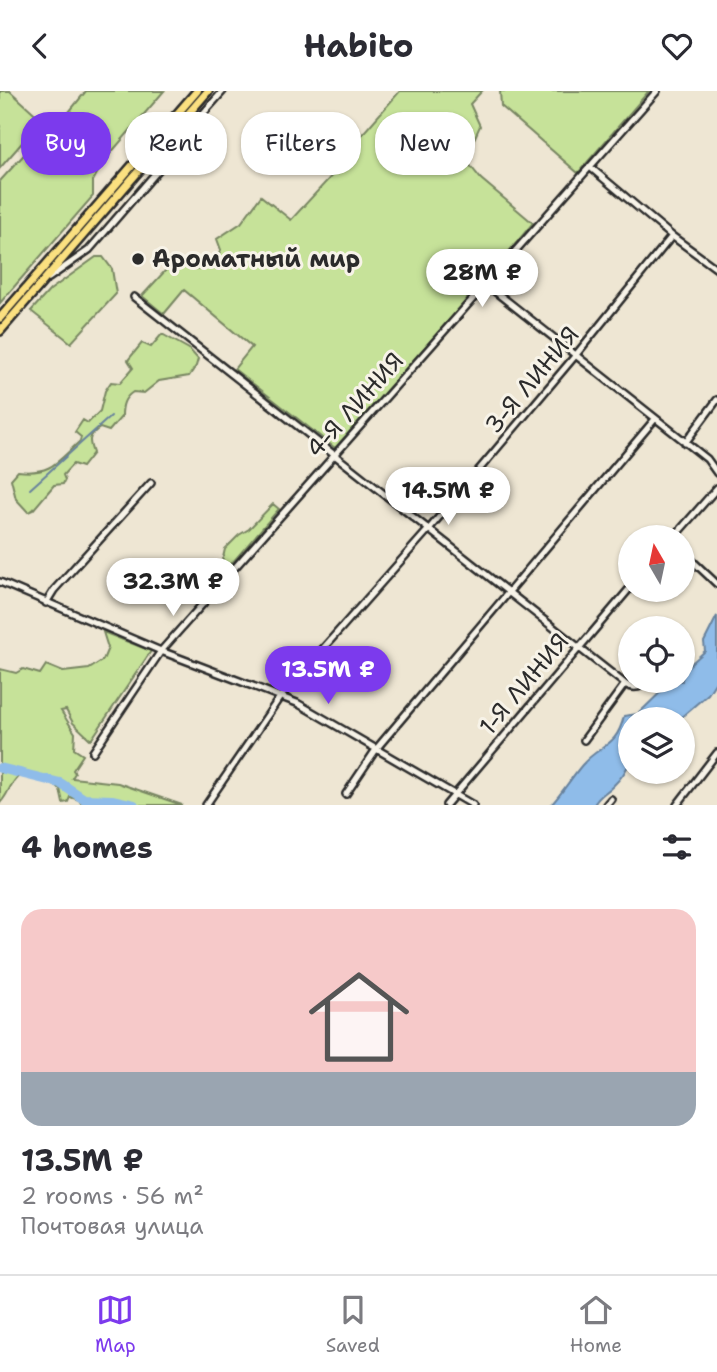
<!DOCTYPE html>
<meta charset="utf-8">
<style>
:root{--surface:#fff;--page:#f7f7f7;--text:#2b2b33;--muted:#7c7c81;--line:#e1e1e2;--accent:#7c3aed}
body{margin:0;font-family:"Shantell Sans",sans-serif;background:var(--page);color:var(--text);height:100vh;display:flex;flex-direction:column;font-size:26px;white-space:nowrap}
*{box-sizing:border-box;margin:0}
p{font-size:23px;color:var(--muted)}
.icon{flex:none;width:38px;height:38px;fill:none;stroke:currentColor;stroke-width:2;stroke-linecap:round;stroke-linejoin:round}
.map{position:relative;height:714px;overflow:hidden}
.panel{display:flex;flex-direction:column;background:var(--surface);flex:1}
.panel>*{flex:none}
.top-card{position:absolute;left:21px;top:21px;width:676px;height:63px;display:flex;gap:14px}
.needle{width:46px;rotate:351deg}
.tools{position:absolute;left:618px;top:434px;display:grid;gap:14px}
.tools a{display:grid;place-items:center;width:77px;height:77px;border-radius:50%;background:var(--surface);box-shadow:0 2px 5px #0004;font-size:35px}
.price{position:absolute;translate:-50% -60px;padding:0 16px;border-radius:24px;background:#fff;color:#222;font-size:23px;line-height:46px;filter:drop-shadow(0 2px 4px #0008)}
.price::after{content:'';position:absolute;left:50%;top:42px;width:21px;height:16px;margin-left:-10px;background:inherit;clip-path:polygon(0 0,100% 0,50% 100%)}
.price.current{background:var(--accent);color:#fff}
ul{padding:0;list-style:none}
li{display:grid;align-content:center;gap:14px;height:371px;padding:0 21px}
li+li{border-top:2px solid var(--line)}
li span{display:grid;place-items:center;height:217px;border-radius:21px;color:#555}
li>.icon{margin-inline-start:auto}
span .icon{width:126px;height:126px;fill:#fffc;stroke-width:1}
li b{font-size:30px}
h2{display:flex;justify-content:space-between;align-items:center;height:84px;padding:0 21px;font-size:30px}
.tag{padding:0 24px;border-radius:28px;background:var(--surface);box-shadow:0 2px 5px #0004;font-size:24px;line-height:63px}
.tag.current{background:var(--accent);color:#fff}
header{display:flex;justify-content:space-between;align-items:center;height:91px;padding:0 21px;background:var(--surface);font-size:32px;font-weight:700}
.menu{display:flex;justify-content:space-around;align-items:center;height:98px;border-top:2px solid var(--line);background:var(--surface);font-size:19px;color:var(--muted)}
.menu a{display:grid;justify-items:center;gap:4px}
.menu .current{color:var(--accent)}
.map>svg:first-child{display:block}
.green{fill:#c6e299;stroke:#788662;stroke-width:2}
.water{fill:#8fbce9;stroke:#67829d;stroke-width:2}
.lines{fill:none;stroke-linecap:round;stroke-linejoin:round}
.stream{stroke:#67829d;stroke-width:2}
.river{stroke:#8fbce9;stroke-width:10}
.minor-casing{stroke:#2b2b2b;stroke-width:10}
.major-casing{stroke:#2b2b2b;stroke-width:12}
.minor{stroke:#f7f3e8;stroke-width:5}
.major{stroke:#fbe080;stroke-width:7}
.poi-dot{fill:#2b2b2b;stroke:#f7f3e8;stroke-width:2.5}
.labels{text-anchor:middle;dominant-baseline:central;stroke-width:6;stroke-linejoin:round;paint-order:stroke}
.poi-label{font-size:24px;font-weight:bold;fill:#2b2b2b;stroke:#f7f3e8;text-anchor:start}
.street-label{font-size:24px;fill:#2b2b2b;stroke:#f7f3e8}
</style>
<header><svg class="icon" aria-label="back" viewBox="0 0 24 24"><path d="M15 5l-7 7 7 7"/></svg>Habito<svg class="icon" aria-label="heart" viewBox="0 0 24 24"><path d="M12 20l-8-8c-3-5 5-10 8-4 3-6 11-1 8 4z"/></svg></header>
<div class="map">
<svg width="717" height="714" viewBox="0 0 717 714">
<rect width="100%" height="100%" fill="#eee6d3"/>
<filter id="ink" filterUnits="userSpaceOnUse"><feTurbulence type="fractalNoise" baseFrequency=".0143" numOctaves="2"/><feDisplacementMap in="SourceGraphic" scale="14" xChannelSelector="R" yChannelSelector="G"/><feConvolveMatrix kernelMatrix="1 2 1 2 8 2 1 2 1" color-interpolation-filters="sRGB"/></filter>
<g filter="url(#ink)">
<path class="green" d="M0,0H10L42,29L0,77Z
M86,0H164L103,71L93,90V105L0,212V90L42,44L61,31Z
M400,0H482L470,13L480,35L465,68L481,88L533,132L483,191L335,357L234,278L252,256L184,199L164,223L142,205L176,168L191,178L211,177L221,159L217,148L241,132L261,105L291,129L360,54L358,48Z
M500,0H649L578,82L501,15Z
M96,166H103L112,178L116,203L71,252L31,220L50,199Z
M162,243L189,258L198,268L196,275L189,285L159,290L144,302L133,301C124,307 122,314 122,325L109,340L100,337C87,345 89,351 93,362L82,376L73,373L63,384L65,389L63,393L54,394L33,419L28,421L16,408L11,388L18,380C51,384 57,371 80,350L81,346L75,341L83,329L88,332L100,320L105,300L111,291L120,292L133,277L128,269L142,252L151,256Z
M273,413L279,418L225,480L216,476L222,471L225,458L239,444L249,438Z
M103,541L151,560L91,649L73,632L66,619L61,620L75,642L74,658L83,664L73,679L75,682L72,687L118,692L182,714H82L79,709L70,706L68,711L63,712L60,698L51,693L19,685C9,693 9,703 0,712V578L16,582L23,578L40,583L46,574L63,581L89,578L103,569L108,557Z"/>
<path class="water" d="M717,525V589L708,603L679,628H630C630,659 637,672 613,695C606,702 598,705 594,714H551C563,701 571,687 582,674C601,652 616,658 624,625L638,623L672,590H682L683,580L705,560L704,551Z"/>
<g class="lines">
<path class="stream" d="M30,398L111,325"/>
<path class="river" d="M0,677L60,692L84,708L112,709L134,714"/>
<g class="minor-casing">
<path id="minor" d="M590,76L672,145L717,178
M49,187L89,159L186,47L194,33L223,0
M487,194L707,368L717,382
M134,206L625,593C634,599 642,596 650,590
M685,352L717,309
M674,446L717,397
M682,460L717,493
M0,491L161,560L297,612L473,714
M46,512L54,499L151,392
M584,649L625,593
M93,661L161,560L657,0
M346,703L377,657L655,328
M206,714L280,606L429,438L575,265L672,145
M446,714L630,497
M606,714L611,708
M677,714L717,662"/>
</g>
<g class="major-casing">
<path id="major" d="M0,227L197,0
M0,240L208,0"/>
</g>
<use href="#minor" class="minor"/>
<use href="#major" class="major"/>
</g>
</g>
<circle class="poi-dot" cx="138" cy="168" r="7"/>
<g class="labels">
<g class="poi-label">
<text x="152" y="168">Ароматный мир</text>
</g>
<g class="street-label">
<text transform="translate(532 289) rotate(-50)">3-Я ЛИНИЯ</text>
<text transform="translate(355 314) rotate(-48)">4-Я ЛИНИЯ</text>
<text transform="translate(524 593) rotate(-50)">1-Я ЛИНИЯ</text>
</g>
</g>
</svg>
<div class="tools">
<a><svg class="needle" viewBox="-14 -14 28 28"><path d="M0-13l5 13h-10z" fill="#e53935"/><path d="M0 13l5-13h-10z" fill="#7c7c81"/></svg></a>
<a><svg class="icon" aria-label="locate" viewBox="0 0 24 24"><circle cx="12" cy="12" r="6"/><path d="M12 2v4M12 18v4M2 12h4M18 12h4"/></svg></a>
<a><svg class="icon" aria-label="layers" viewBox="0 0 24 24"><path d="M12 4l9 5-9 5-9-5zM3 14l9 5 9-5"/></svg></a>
</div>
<b class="price" style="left:482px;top:218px">28M ₽</b>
<b class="price" style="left:448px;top:436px">14.5M ₽</b>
<b class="price" style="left:173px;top:527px">32.3M ₽</b>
<b class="price current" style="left:328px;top:615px">13.5M ₽</b>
<div class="top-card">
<a class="tag current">Buy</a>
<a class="tag">Rent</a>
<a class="tag">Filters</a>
<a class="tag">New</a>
</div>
</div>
<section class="panel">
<h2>4 homes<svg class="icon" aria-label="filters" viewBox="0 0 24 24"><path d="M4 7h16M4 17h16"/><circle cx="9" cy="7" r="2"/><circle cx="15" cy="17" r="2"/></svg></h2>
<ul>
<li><span style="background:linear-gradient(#f6c9c9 75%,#9aa5b1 0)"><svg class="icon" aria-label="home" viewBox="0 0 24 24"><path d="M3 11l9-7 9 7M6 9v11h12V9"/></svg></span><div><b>13.5M ₽</b><p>2 rooms · 56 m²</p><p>Почтовая улица</p></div></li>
</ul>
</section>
<nav class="menu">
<a class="current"><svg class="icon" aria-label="map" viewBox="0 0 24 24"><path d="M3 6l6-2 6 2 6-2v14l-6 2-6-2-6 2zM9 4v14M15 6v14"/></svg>Map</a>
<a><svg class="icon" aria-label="saved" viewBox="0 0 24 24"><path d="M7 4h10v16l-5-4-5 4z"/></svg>Saved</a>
<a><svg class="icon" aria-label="home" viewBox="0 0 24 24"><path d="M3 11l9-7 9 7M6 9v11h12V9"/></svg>Home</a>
</nav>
